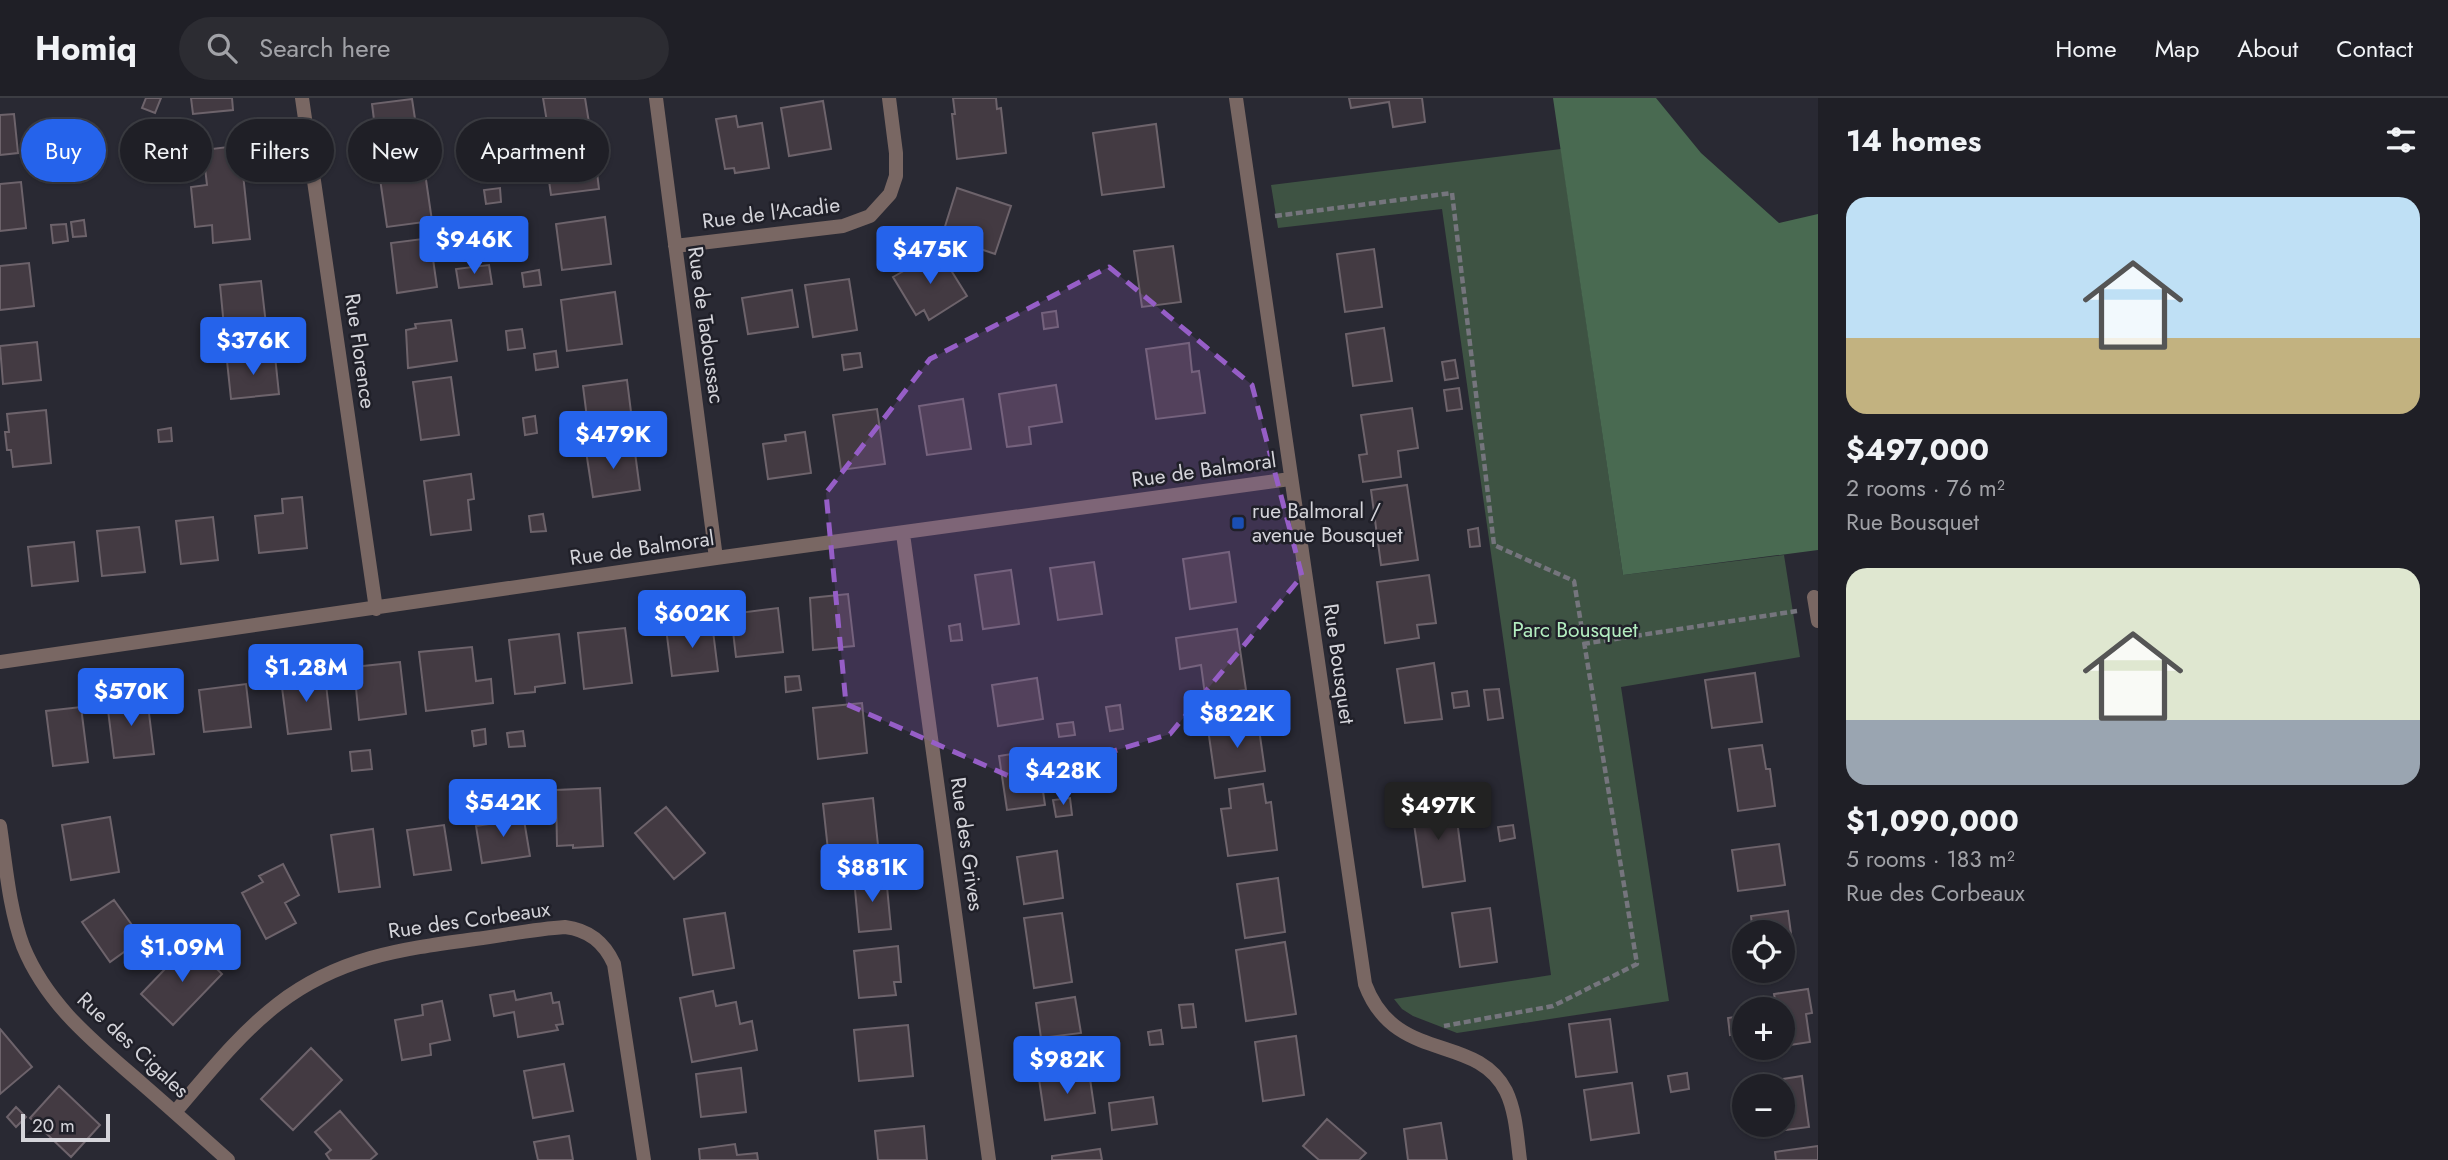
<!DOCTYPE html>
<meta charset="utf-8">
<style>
:root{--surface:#1f1f26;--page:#2c2c32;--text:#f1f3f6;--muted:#a1a2a7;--line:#3c3d43;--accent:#2563eb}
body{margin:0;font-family:Jost,sans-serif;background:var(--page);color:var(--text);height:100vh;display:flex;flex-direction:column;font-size:26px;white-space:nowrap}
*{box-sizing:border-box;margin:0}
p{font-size:23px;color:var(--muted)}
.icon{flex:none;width:38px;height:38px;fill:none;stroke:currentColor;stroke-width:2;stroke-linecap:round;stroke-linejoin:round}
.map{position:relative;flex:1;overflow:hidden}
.panel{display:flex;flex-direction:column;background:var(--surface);width:630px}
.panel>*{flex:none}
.guide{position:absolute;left:21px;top:21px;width:665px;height:63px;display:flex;gap:14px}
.buttons{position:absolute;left:1732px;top:822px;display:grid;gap:14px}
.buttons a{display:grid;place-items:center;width:63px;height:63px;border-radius:50%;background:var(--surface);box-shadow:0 2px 5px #0004,0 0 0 2px var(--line);font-size:35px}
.scale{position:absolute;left:21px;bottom:18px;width:89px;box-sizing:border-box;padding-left:7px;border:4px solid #d4d4da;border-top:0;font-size:19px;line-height:24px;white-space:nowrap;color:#d4d4da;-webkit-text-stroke:5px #202029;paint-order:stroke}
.price{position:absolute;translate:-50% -60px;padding:0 16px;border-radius:7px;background:var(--accent);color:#fff;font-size:23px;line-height:46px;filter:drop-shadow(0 2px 4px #0008)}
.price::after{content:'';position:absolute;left:50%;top:42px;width:21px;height:16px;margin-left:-10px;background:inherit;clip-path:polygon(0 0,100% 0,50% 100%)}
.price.selected{background:#222;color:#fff}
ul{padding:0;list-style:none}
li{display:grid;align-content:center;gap:14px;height:371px;padding:0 28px}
li span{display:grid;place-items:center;height:217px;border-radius:21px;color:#555}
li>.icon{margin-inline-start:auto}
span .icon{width:126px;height:126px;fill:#fffc;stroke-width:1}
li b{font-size:30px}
h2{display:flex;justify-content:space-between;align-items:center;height:84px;padding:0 28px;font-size:30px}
.pill{padding:0 24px;border-radius:32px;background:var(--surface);box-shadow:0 2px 5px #0004,0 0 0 2px var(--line);font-size:24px;line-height:63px}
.pill.selected{background:var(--accent);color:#fff}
header{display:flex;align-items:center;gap:42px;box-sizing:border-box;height:98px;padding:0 35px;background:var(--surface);border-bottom:2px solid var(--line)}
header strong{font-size:33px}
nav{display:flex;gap:38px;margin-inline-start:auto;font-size:24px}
.search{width:490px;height:63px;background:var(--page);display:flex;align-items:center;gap:18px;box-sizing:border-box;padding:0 24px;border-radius:38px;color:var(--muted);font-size:26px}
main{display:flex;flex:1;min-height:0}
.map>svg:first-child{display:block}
.green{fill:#3e5343}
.forest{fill:#496a51}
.building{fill:#433a42;stroke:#6d636b;stroke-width:2}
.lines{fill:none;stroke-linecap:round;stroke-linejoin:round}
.path{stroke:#75757d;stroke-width:4.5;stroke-dasharray:7 3.5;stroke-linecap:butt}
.street{stroke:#796763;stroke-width:14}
.marked{fill:#965ec7;fill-opacity:0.2;stroke:#965ec7;stroke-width:5;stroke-dasharray:14 9;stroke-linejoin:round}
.transit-dot{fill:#1a4fb4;stroke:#202029;stroke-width:2.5}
.labels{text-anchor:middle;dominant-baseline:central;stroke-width:5;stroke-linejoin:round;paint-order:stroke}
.street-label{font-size:21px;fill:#d4d4da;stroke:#202029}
.poi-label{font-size:21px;fill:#d4d4da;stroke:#202029;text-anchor:start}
.park-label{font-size:21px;fill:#b3edc0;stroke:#202029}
</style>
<header>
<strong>Homiq</strong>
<div class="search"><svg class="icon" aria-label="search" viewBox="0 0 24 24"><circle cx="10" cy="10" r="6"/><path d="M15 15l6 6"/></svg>Search here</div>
<nav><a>Home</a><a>Map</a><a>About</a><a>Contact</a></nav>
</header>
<main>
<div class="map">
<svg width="1818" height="1062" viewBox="0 0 1818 1062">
<rect width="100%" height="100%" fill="#292933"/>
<path class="green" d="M1561,51L1623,477L1784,457L1800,559L1621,589L1669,903L1457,935L1413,918L1402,911L1394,901L1551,877L1442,111L1278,130L1271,87Z"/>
<path class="forest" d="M1553,0H1656L1701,55L1779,125L1818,116V452L1623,477Z"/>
<path class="building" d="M146,0H161L155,15L142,10Z
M191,0H232L233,12L193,16Z
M543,0H585L590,31L549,36Z
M953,0H996L997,11L1001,10L1006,55L957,61L952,16H955Z
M1349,0H1422L1425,24L1393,29L1389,4L1351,10Z
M412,1L419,47L378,53L372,6Z
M823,3L831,51L789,58L781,10Z
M14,16L18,55L0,57V17Z
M736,18L738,29L762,25L769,70L735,75L734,70L725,71L716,21Z
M1156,26L1164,89L1102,97L1093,35Z
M593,42L599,91L551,97L544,48Z
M236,48L239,77L243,76L250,141L213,145L212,127L195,129L191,89L207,87L203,52Z
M424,68L432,123L387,129L379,74Z
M21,84L26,130L0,133V86Z
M500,90L501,104L486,106L484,92Z
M957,90L1011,108L995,156L942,138Z
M605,119L611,166L562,172L556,126Z
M84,122L86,138L73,139L71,124Z
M66,126L68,143L53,145L51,127Z
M430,140L437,189L397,195L391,145Z
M1173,148L1181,204L1142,209L1134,153Z
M1374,151L1382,209L1345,214L1337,156Z
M939,153L967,198L929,222L924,212L916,217L893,179Z
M29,165L34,208L0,212V168Z
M489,167L492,186L459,190L456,171Z
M539,172L541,187L524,189L522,175Z
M849,181L857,232L813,239L805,187Z
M261,183L267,235L225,239L220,187Z
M792,192L798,229L748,236L742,200Z
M615,194L622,246L567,253L561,202Z
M1056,213L1058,229L1044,231L1042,215Z
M451,222L457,263L408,270L406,232L416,230L415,226Z
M1384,230L1392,283L1353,288L1346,236Z
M522,231L525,250L508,252L506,233Z
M37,244L41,282L3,286L0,248Z
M1189,245L1192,274L1199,273L1205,315L1156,321L1146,251Z
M556,253L558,269L536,272L534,256Z
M860,255L862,269L844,272L842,257Z
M275,258L279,296L231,301L227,263Z
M1455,262L1458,280L1445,282L1442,264Z
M451,279L459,337L421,342L413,284Z
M627,282L633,330L589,336L583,288Z
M1056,287L1062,324L1029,329L1031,346L1007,349L999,296Z
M1459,290L1462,311L1447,313L1444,292Z
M963,301L971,351L927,357L919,308Z
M1412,310L1418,350L1398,353L1401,379L1363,384L1359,357L1367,356L1361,317Z
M877,311L885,366L841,372L833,317Z
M46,312L51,365L13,369L11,352H7L5,334H9L7,316Z
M535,318L537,335L525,337L523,320Z
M171,330L172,343L159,344L158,332Z
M805,334L811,375L768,381L763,346L786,343L785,337Z
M634,347L640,392L593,399L586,353Z
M471,376L474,401L468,402L471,432L431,437L424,383Z
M1407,387L1418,462L1381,467L1371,392Z
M302,399L307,450L259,455L255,418L283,415L282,401Z
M543,416L546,433L531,434L529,418Z
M213,419L218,462L181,466L176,423Z
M139,429L145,474L102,478L97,433Z
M1478,430L1480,448L1470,449L1468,432Z
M74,444L78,483L32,488L28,449Z
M1229,454L1236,504L1190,511L1183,461Z
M1094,464L1102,516L1058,522L1050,470Z
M1011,472L1019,526L983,531L975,477Z
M1429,477L1436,525L1417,527L1419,540L1385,545L1377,484Z
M848,496L854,548L813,552L810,500Z
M778,510L783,554L736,559L731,516Z
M712,525L718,573L672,578L666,530Z
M960,526L962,542L951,543L949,528Z
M625,530L632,585L584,591L578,535Z
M1237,531L1246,592L1205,597L1201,567L1180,571L1176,540Z
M559,536L565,585L535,589V594L515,596L509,542Z
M472,549L476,583L491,581L493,605L426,613L419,554Z
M400,564L406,616L359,622L354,569Z
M1434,565L1442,621L1405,625L1397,571Z
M1755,575L1762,624L1712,630L1705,582Z
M325,577L331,631L288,636L281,582Z
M799,578L801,592L786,594L785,579Z
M1037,580L1043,621L998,628L992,587Z
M246,586L251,629L204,634L199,592Z
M1499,591L1503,620L1488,622L1484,592Z
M1467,593L1469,608L1454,610L1452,595Z
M147,599L154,656L114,660L107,604Z
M862,605L867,655L818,661L813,610Z
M1120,607L1123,631L1110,633L1106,609Z
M81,609L88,664L53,668L46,613Z
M1073,624L1075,637L1059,639L1057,626Z
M1258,624L1265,673L1215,680L1208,631Z
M485,631L486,646L474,648L472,633Z
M523,633L525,648L509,649L507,635Z
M1762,647L1766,671H1770L1775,708L1738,713L1729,651Z
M370,652L372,671L352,673L350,654Z
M1037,652L1045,707L1007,712L999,658Z
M1263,686L1266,705L1271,704L1277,752L1228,758L1221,711L1231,710L1229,691Z
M600,690L603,748L573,750V747L557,748L556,692Z
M873,700L878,747L828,752L823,706Z
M1070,700L1072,717L1056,719L1053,702Z
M1454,700L1465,783L1423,789L1411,705Z
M666,709L705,755L674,781L635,735Z
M523,716L530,758L482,765L476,728L496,725L495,720Z
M110,719L119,774L71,782L62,727Z
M444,727L451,772L414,777L407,732Z
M1513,727L1515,740L1500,743L1498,729Z
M373,731L380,789L339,794L331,737Z
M1779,746L1785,787L1738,793L1732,752Z
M1057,753L1063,800L1024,806L1017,759Z
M283,766L299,797L285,805L296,825L266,841L242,795L263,784L259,778Z
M886,778L891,831L859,834L854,781Z
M1278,780L1285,834L1245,840L1237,786Z
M114,802L142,841L110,864L82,824Z
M1490,810L1497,864L1460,869L1452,815Z
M1788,813L1794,858L1783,859V835H1753L1751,818Z
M725,815L734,870L693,877L684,821Z
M1062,815L1072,884L1034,890L1024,820Z
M1285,844L1296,916L1246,923L1236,852Z
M190,845L222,876L173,927L141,896Z
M898,848L901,884H894L896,897L859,900L854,853Z
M1808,891L1812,915L1806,916L1810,944L1783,948V912H1777L1774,896Z
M514,893L516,902L551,895L553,905L559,904L563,926L556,927L558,932L518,939L514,914L494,918L490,897Z
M713,893L716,908L736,904L740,926L752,923L757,952L692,964L680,900Z
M1075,899L1081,935L1041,940L1036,905Z
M442,903L450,942L430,946L431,957L402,962L395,922L423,917L422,907Z
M1193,906L1196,929L1182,930L1179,907Z
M1741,918L1743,935L1730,937L1728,920Z
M1610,921L1617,974L1576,979L1569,926Z
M908,927L913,978L859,983L854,932Z
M0,931L32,969L0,996Z
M1161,932L1163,946L1150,947L1148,934Z
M1296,938L1304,997L1263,1003L1255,944Z
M311,950L342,982L293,1032L261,1001Z
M564,966L573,1013L533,1020L524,973Z
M741,970L746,1014L701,1019L696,976Z
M1089,974L1095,1015L1045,1022L1039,981Z
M1687,975L1689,991L1671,994L1668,978Z
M1802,978L1809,1029L1770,1034L1769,1027H1783V989H1764L1763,984Z
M1632,985L1639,1035L1591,1042L1584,992Z
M59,988L100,1027L71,1059L30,1020Z
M1153,999L1157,1026L1112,1032L1109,1005Z
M16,1009L26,1019L16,1029L7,1019Z
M340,1013L377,1056L370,1062H330L326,1056L331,1052L315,1034Z
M1327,1021L1366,1055L1359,1062H1319L1303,1048Z
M1441,1025L1447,1062H1408L1404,1031Z
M924,1028L927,1062H878L875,1033Z
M569,1038L573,1062H538L534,1044Z
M735,1046L737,1057L757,1055L758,1062H700L699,1051Z
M1818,1048V1062H1776L1775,1054Z
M1100,1051L1102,1062H1052V1058Z"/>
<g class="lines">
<path class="path" d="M1275,118L1452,95L1494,447L1574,483L1637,866L1553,908L1444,928
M1583,546L1797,513"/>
<path class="street" d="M302,0L376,511
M656,0L716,460
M1236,0L1365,886C1395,967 1476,934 1506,993C1516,1014 1517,1039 1520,1062
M675,148L843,128L870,118L890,96L896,78V55L889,0
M903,436L989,1062
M1814,499L1818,523
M0,564L716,460L1290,381
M0,728C6,768 9,810 23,848C47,907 94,944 140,984C170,1010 199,1036 228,1062
M175,1014C207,977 239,936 278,906C339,859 402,851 475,841C505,837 535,831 565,829C589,832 604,844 614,866L644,1062"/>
</g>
<path class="marked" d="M1109,169L1252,287L1302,478L1170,636L1018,682L846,606L826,395L930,261Z"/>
<rect class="transit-dot" x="1231" y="418" width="14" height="14" rx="3.5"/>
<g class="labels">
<g class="street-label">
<text transform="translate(771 115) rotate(-7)">Rue de l'Acadie</text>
<text transform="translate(706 227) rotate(82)">Rue de Tadoussac</text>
<text transform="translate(360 253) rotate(82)">Rue Florence</text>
<text transform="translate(1204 372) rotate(-8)">Rue de Balmoral</text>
<text transform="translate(642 450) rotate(-8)">Rue de Balmoral</text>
<text transform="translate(1339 566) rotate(82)">Rue Bousquet</text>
<text transform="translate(967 746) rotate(82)">Rue des Grives</text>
<text transform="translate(469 822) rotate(-8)">Rue des Corbeaux</text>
<text transform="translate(133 947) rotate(43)">Rue des Cigales</text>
</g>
<g class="poi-label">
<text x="1252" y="413">rue Balmoral /<tspan x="1252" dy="24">avenue Bousquet</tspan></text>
</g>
<g class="park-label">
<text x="1575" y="532">Parc Bousquet</text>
</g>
</g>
</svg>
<div class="buttons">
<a><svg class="icon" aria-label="locate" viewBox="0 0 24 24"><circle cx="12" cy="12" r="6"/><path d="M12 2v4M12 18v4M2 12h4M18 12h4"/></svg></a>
<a>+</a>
<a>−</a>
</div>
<div class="scale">20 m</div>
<b class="price" style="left:474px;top:178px">$946K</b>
<b class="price" style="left:930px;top:188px">$475K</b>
<b class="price" style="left:253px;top:279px">$376K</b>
<b class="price" style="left:613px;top:373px">$479K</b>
<b class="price" style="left:692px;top:552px">$602K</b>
<b class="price" style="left:306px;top:606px">$1.28M</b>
<b class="price" style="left:131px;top:630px">$570K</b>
<b class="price" style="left:1237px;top:652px">$822K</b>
<b class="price" style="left:1063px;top:709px">$428K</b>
<b class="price" style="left:503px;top:741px">$542K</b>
<b class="price selected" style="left:1438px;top:744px">$497K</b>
<b class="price" style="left:872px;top:806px">$881K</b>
<b class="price" style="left:182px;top:886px">$1.09M</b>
<b class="price" style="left:1067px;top:998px">$982K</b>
<div class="guide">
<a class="pill selected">Buy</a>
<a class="pill">Rent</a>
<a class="pill">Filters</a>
<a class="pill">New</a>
<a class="pill">Apartment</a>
</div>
</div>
<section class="panel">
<h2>14 homes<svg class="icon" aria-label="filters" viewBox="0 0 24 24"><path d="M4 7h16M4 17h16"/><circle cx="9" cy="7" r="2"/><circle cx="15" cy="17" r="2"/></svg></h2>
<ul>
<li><span style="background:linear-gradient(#bfe0f5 65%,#c2b280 0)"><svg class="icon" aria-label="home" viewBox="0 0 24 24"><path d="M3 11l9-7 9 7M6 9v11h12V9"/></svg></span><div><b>$497,000</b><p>2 rooms · 76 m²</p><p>Rue Bousquet</p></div></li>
<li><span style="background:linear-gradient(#dfe7d0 70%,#9aa5b1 0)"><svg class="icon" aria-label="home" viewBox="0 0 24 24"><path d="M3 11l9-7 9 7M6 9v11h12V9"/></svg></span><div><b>$1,090,000</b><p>5 rooms · 183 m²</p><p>Rue des Corbeaux</p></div></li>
</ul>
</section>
</main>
